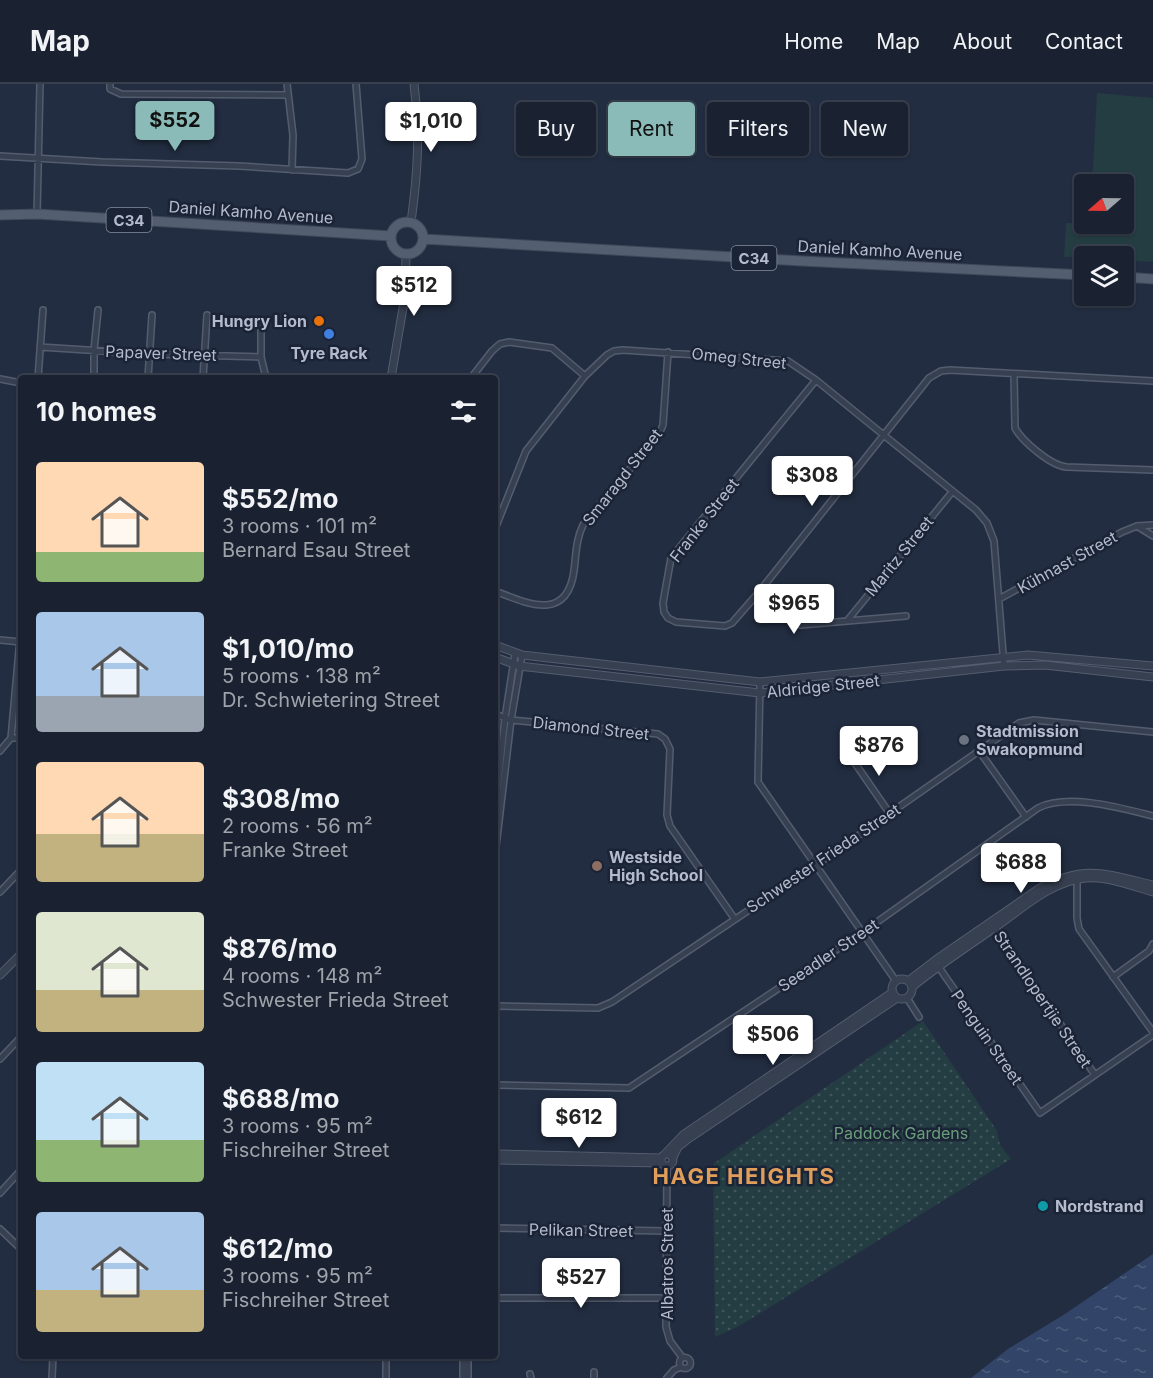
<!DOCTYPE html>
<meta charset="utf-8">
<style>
:root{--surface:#1a2231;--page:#272f3d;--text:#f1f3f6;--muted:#9fa4ab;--line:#383f4d;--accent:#8bbbb9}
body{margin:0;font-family:Inter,sans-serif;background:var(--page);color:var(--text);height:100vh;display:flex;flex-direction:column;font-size:22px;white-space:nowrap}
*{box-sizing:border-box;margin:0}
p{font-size:20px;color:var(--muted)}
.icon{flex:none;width:33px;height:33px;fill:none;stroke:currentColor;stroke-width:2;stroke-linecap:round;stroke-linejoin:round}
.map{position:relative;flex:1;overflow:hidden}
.sheet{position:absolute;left:18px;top:291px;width:480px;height:984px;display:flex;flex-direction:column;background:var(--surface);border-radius:6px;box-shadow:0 2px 4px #0004,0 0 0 2px var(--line)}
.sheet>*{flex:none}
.top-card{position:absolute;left:516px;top:18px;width:546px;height:54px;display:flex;gap:12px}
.needle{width:39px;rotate:250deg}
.fabs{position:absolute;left:1074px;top:90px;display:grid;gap:12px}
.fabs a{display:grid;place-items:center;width:60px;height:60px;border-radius:6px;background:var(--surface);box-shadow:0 2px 4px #0004,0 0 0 2px var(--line);font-size:30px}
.price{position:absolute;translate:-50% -51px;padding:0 14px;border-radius:6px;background:#fff;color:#222;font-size:20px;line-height:39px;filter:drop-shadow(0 2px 3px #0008)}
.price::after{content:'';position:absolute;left:50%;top:36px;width:18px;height:14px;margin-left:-9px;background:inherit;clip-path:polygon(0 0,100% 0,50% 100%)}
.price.on{background:var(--accent);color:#111}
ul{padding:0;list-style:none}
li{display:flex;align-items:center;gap:18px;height:150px;padding:0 18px}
li span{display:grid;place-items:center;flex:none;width:168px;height:120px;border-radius:6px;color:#555}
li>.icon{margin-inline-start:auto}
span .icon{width:72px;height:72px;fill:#fffc;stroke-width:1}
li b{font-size:26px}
h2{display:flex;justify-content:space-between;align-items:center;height:72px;padding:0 18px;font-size:26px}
.chip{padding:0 21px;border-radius:6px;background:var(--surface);box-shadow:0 2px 4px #0004,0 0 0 2px var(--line);font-size:21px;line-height:54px}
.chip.on{background:var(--accent);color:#111}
header{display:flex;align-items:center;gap:36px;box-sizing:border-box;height:84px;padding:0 30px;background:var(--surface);border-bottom:2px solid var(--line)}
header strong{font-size:28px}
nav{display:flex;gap:33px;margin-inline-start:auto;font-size:21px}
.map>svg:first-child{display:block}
.park{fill:url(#park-dots)}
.pitch{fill:#243d42}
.water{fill:url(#water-ripples)}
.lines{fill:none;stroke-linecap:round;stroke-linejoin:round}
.minor-casing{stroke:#545d6f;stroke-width:8}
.tertiary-casing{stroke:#545d6f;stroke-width:9}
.primary-casing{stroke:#40485a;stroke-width:11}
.minor{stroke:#374051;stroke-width:5}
.tertiary{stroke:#374051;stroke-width:7}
.primary{stroke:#545e71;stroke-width:9}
.food-dot{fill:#e8710a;stroke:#1b2436;stroke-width:2}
.shop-dot{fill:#3f7fe0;stroke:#1b2436;stroke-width:2}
.worship-dot{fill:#6b7280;stroke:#1b2436;stroke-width:2}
.education-dot{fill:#8d6e63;stroke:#1b2436;stroke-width:2}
.culture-dot{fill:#0f9aa8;stroke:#1b2436;stroke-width:2}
.labels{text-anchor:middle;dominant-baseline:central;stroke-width:5;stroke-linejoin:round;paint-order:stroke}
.shield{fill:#1b2436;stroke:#858e9f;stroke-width:1.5}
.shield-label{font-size:15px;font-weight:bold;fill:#b3bbcc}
.street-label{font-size:16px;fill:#b3bbcc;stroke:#1b2436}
.poi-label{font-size:16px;font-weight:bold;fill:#b3bbcc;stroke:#1b2436;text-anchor:start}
.park-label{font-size:16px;fill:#689f78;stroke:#1b2436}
.district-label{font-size:22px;font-weight:bold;letter-spacing:1.5px;fill:#e09e5a;stroke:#1b2436}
</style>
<header>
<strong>Map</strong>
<nav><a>Home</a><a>Map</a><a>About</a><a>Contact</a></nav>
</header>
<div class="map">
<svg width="1153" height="1294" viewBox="0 0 1153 1294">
<defs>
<pattern id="park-dots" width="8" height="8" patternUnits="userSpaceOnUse" patternTransform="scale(1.5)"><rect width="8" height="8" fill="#243d42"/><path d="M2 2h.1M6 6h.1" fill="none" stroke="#41575c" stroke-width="1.8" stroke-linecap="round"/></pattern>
<pattern id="water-ripples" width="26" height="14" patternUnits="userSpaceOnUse" patternTransform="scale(1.5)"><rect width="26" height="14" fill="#324568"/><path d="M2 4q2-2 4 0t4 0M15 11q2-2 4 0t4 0" fill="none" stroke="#4d5e7c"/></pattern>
</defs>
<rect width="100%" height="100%" fill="#222d41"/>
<path class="park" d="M923,937L997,1047L1000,1061L1011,1075L739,1242L715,1253L713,1080Z"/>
<path class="pitch" d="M1097,9L1153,14V178L1124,176V172L1064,173L1066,139L1124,140V100H1092Z"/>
<path class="water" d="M1153,1170V1294H971L1008,1265L1065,1230Z"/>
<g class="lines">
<g class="minor-casing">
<path id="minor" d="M110,0V5L121,10L288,11
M287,0L293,51L292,86
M0,72L102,78L239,82L348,89L358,85L362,75L356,0
M37,130L40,0
M40,263L149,270L261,273L266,294
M261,273V237
M1014,291L1015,344C1022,357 1051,382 1067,383L1153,386
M38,294L43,226
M94,294V266L98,226
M148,294L152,231
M203,294L207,231
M471,294L492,267L500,260L509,258L552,264L585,292
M0,295L21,299
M816,296L671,474L663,519L664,528L668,534L676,538L725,542L732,539L759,508L929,294L941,287L950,286L1153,297
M1137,442L1153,452
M495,445L526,367L585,292L607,271L614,267L623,266L788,277L816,296L976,426L987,439L994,457L1004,582
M495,507C528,520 567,538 574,487C576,471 576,455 583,441L659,350L663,341L668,268
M759,508L790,536L801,541L906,532
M999,515L1122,448L1137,442L1153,441
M847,537L952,408
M0,556L21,558
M760,598L758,698L896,897
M495,630L511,636L658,650L665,655L670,665L667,731L670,742L734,834
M11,654H21
M0,667L11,654L21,544
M980,668L1026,733
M848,669L890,730
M495,730L505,634L515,570
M495,771L511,636L522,571
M1077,794V834L1079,845L1153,948
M0,808L21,786
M993,841L1095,991
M938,882L1040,1029L1153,951
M1113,893L1149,867L1153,860
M907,914L919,933
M495,922L598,924L612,918L816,781L1019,639L1034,636L1153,648
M0,975L21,953
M495,1001L629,1004L863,848L1038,724C1068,709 1121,724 1153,732
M667,1082L666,1243L670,1257L682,1273
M0,1109L21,1086
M495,1144L667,1147
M0,1145L21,1165
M495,1214H667
M463,1272V1294
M679.5 1279a5.5 5.5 0 1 1 11 0a5.5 5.5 0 1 1-11 0Z
M594,1288V1294
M530,1290L531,1294
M52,1294L53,1272
M386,1294V1272
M468,1294V1272
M667,1294L674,1286L681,1283"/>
</g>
<g class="tertiary-casing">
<path id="tertiary" d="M411,138C418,88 420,51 414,0
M391,294L405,212L406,170
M495,561L522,571L760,598L1028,571L1153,582
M495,573L519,582L760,609L1004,582L1045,581L1153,593
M0,891L21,870
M892 905a10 10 0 1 1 20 0a10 10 0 1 1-20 0Z
M908,897L937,875L1040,804C1086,780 1106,790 1153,801
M912,903C939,881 967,863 994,844C1022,825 1051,797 1086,794C1108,792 1132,802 1153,808
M661 1076a6 6 0 1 1 12 0a6 6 0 1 1-12 0Z
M495,1070L661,1074
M665,1070L683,1051L893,908
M673,1073L678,1063L688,1055L897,914
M495,1076L662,1079"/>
</g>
<g class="primary-casing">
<path id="primary" d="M0,131L37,130L391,152
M391 154a16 16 0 1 1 32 0a16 16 0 1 1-32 0Z
M423,155L802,177L1084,191
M1124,193L1153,195"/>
</g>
<use href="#minor" class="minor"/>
<use href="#tertiary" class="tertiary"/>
<use href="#primary" class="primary"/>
</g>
<circle class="food-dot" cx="319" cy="237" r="6"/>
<circle class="shop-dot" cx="329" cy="250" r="6"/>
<circle class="worship-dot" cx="964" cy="656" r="6"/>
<circle class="education-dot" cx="597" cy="782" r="6"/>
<circle class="culture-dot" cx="1043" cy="1122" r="6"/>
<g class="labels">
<g class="shield">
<rect x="106.5" y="124" width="45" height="24" rx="4.5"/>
<rect x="731.5" y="162" width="45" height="24" rx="4.5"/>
</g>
<g class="shield-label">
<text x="129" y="136">C34</text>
<text x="754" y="174">C34</text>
</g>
<g class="street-label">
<text transform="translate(251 128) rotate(4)">Daniel Kamho Avenue</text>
<text transform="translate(880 166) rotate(3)">Daniel Kamho Avenue</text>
<text transform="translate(161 269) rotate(2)">Papaver Street</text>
<text transform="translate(739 274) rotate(6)">Omeg Street</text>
<text transform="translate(622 393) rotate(-52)">Smaragd Street</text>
<text transform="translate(704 436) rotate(-52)">Franke Street</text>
<text transform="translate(899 472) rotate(-51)">Maritz Street</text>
<text transform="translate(1067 478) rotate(-29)">Kühnast Street</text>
<text transform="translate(823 602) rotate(-6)">Aldridge Street</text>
<text transform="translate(591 644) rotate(6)">Diamond Street</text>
<text transform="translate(823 774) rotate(-34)">Schwester Frieda Street</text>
<text transform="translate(828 871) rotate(-34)">Seeadler Street</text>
<text transform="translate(1043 915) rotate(56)">Strandlopertjie Street</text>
<text transform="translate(987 953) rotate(55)">Penguin Street</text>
<text transform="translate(581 1146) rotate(1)">Pelikan Street</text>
<text transform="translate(667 1180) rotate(-90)">Albatros Street</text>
</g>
<g class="poi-label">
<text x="307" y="237" text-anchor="end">Hungry Lion</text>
<text x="329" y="269" text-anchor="middle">Tyre Rack</text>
<text x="976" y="647">Stadtmission<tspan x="976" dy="18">Swakopmund</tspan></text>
<text x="609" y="773">Westside<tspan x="609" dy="18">High School</tspan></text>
<text x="1055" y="1122">Nordstrand</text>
</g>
<g class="park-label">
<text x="901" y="1049">Paddock Gardens</text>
</g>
<g class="district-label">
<text x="744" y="1092">HAGE HEIGHTS</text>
</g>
</g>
</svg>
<div class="fabs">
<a><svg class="needle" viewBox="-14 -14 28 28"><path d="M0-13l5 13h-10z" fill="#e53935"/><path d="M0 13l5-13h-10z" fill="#9fa4ab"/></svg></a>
<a><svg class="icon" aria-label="layers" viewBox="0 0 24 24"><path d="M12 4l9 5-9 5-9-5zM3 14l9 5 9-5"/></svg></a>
</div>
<b class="price on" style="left:175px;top:68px">$552</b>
<b class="price" style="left:431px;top:69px">$1,010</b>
<b class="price" style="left:414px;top:233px">$512</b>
<b class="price" style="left:812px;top:423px">$308</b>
<b class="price" style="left:794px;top:551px">$965</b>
<b class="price" style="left:879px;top:693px">$876</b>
<b class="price" style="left:1021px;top:810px">$688</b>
<b class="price" style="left:773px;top:982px">$506</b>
<b class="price" style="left:579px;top:1065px">$612</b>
<b class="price" style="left:581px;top:1225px">$527</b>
<div class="top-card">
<a class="chip">Buy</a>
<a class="chip on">Rent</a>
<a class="chip">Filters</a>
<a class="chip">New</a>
</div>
<section class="sheet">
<h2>10 homes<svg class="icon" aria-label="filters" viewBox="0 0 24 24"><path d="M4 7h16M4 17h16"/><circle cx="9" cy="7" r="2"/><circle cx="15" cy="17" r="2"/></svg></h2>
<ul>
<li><span style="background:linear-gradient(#ffd9b3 75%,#8fb573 0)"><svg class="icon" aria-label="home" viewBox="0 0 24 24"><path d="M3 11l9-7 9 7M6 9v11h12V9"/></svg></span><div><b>$552/mo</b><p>3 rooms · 101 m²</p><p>Bernard Esau Street</p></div></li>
<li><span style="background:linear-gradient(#a9c7e8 70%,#9aa5b1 0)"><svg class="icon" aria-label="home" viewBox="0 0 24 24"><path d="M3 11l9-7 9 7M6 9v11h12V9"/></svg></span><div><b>$1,010/mo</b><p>5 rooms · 138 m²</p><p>Dr. Schwietering Street</p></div></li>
<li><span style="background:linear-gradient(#ffd9b3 60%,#c2b280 0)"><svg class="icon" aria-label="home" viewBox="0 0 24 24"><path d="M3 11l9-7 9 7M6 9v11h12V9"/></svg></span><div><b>$308/mo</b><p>2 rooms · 56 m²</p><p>Franke Street</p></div></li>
<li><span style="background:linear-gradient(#dfe7d0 65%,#c2b280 0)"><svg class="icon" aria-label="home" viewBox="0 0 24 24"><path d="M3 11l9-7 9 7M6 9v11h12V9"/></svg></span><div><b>$876/mo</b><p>4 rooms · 148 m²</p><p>Schwester Frieda Street</p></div></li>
<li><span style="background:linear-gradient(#bfe0f5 65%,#8fb573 0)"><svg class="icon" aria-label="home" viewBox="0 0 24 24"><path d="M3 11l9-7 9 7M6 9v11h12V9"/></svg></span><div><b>$688/mo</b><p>3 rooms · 95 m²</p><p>Fischreiher Street</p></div></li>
<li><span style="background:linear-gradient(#a9c7e8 65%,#c2b280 0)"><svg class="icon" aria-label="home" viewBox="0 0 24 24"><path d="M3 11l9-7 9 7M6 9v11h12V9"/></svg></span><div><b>$612/mo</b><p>3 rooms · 95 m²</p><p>Fischreiher Street</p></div></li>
</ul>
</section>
</div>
